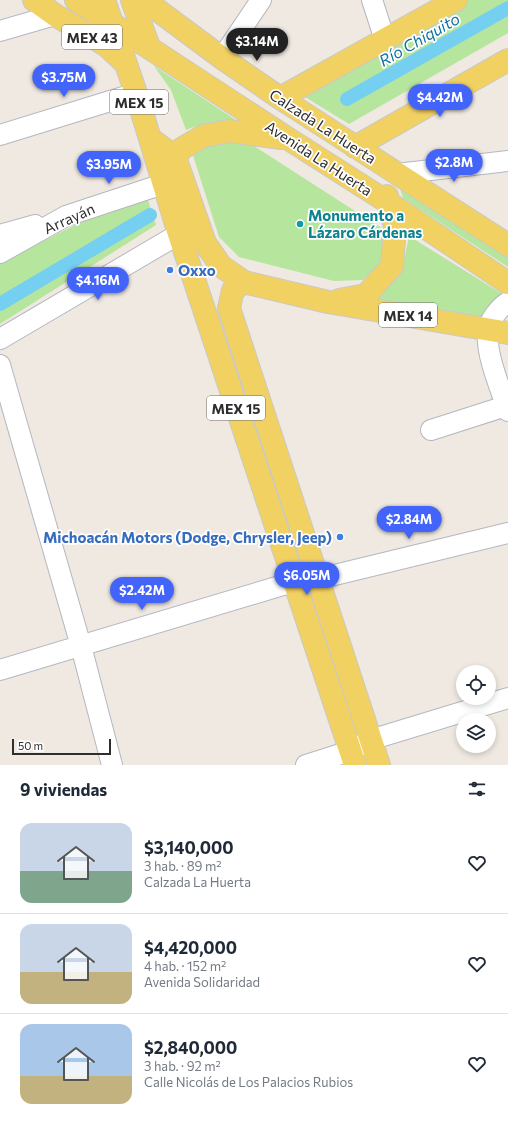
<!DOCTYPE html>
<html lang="es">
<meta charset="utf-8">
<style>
:root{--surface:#fff;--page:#f2f2f3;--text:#1f2937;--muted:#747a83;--line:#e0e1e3;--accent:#4264fb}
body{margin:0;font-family:Commissioner,sans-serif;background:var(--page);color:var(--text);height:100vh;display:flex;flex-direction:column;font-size:15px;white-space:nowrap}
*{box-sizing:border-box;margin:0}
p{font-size:13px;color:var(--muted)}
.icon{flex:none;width:22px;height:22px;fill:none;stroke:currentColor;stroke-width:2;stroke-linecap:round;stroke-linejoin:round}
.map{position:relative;height:765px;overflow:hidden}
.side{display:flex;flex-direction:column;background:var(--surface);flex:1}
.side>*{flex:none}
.controls{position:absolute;left:456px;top:665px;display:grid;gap:8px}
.controls a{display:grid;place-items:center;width:40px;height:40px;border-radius:50%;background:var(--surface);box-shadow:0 2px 6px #0003;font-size:20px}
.scale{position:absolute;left:12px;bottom:10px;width:99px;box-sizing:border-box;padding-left:4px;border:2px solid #2e2e2e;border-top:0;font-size:11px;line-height:14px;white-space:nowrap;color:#2e2e2e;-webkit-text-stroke:3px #fff;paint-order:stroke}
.price{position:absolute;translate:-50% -34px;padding:0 9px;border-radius:14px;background:var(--accent);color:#fff;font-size:13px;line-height:26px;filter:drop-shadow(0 1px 2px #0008)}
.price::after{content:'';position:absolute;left:50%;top:24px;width:12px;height:9px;margin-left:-6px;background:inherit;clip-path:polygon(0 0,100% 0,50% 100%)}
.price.current{background:#222;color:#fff}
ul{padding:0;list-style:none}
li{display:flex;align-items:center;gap:12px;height:100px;padding:0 20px}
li+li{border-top:1px solid var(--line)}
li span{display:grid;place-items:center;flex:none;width:112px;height:80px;border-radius:12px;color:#555}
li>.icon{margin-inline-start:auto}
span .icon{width:48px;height:48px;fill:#fffc;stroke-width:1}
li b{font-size:17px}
h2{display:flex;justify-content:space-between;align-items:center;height:48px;padding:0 20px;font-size:17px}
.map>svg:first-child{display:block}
.green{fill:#b6e59e}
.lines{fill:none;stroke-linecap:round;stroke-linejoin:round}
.canal{stroke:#75cff0;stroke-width:14}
.minor-casing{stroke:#b4b7c1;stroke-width:22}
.major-casing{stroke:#c9c9c9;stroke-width:24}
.minor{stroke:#fff;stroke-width:20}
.major{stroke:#f2d163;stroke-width:22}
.culture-dot{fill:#0f9aa8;stroke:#fff;stroke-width:1.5}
.shop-dot{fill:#3f7fe0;stroke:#fff;stroke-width:1.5}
.labels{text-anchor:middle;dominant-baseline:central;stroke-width:3.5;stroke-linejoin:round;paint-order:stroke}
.shield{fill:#fff;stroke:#6d6d6d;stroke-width:1}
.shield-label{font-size:14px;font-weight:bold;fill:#2e2e2e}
.street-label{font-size:15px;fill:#2e2e2e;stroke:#fff}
.culture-label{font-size:15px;font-weight:bold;fill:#0d838f;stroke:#fff;text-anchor:start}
.shop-label{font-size:15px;font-weight:bold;fill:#366cbe;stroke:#fff;text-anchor:start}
.water-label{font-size:16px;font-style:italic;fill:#0d6fa3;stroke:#fff}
</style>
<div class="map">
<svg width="508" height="765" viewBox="0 0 508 765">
<rect width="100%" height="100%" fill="#efe9e1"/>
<path class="green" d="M463,0H508V33L349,124L297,92Z
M154,66L242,124C219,121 208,121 186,130L171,90Z
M240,137L383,229L387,250L377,267L363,280L334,281L239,257L219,237L191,149Z
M398,182L508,253V267L403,198Z
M146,194L156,225L0,324V263L85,220Z
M409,236L504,295L483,318L377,299L396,277L405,256Z"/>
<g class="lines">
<path class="canal" d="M347,99L508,8
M0,304L150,215"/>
<g class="minor-casing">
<path id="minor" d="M372,0L385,40
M0,31L55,15
M222,58L261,0
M0,135L136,93
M397,174L508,161
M0,235L35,225
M0,253L66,216L163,184
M508,302C499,308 489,320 488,331C485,353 501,390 508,411
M0,339L179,234
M0,365L81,646L112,765
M431,430L506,406
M0,670L293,582L318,579L508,533
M306,765L350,751L370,740L508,698"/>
</g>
<g class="major-casing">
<path id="major" d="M34,0L55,15L107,46L124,62
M76,0L287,138L389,203L508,283
M104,0L136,93L179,234L355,765
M132,0L149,47
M144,0L222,58L280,98L508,245
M280,98L456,0
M151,139L175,157L205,243L221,266L244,282L328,302L508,333
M355,147L508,60
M169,170L181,149L203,136L229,131L281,138
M244,282L233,290L229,308L379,765
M339,300L366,295L392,266L395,227L387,196"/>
</g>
<use href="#minor" class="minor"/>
<use href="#major" class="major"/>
</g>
<circle class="culture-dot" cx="300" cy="224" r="4"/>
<g class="shop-dot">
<circle cx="170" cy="270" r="4"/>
<circle cx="340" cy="537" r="4"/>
</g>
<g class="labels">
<g class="shield">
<rect x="62" y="25" width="60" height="24" rx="3"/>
<rect x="110" y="90" width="58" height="24" rx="3"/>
<rect x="379" y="303" width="58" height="24" rx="3"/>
<rect x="207" y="396" width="58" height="24" rx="3"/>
</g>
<g class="shield-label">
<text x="92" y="37">MEX 43</text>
<text x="139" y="102">MEX 15</text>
<text x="408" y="315">MEX 14</text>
<text x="236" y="408">MEX 15</text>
</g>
<g class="street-label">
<text transform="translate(323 126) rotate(33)">Calzada La Huerta</text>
<text transform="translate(319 158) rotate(33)">Avenida La Huerta</text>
<text transform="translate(69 218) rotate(-24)">Arrayán</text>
</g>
<g class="culture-label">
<text x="308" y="215">Monumento a<tspan x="308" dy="17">Lázaro Cárdenas</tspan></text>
</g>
<g class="shop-label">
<text x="178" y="270">Oxxo</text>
<text x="332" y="537" text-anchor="end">Michoacán Motors (Dodge, Chrysler, Jeep)</text>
</g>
<g class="water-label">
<text transform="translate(419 39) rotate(-30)">Río Chiquito</text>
</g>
</g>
</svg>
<div class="controls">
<a><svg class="icon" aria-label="locate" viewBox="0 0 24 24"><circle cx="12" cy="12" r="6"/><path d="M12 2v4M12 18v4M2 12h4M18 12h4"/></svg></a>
<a><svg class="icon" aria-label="layers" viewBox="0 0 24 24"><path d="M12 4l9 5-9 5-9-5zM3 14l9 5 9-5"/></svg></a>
</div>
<div class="scale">50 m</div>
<b class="price current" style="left:257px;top:62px">$3.14M</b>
<b class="price" style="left:64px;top:98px">$3.75M</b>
<b class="price" style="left:440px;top:118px">$4.42M</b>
<b class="price" style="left:454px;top:183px">$2.8M</b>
<b class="price" style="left:109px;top:185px">$3.95M</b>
<b class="price" style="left:98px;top:301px">$4.16M</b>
<b class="price" style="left:409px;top:540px">$2.84M</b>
<b class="price" style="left:307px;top:596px">$6.05M</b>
<b class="price" style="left:142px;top:611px">$2.42M</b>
</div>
<section class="side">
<h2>9 viviendas<svg class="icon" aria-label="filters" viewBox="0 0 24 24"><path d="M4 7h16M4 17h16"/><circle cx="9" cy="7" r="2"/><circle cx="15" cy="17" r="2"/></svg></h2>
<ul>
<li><span style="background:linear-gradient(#c9d6e8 60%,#7fa58c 0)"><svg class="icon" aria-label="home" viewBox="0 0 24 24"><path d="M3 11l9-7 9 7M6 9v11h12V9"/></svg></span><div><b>$3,140,000</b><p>3 hab. · 89 m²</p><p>Calzada La Huerta</p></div><svg class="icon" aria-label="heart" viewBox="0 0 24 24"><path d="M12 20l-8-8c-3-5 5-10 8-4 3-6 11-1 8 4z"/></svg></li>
<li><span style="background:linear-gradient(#c9d6e8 60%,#c2b280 0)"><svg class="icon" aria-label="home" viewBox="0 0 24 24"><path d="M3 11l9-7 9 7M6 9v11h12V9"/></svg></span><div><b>$4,420,000</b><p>4 hab. · 152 m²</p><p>Avenida Solidaridad</p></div><svg class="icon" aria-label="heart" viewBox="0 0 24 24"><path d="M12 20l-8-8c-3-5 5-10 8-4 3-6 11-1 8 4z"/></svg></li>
<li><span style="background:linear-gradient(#a9c7e8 65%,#c2b280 0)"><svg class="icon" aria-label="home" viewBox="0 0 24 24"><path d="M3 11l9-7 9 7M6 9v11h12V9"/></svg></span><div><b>$2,840,000</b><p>3 hab. · 92 m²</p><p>Calle Nicolás de Los Palacios Rubios</p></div><svg class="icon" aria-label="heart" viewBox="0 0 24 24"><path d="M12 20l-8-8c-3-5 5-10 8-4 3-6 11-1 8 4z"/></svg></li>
</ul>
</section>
